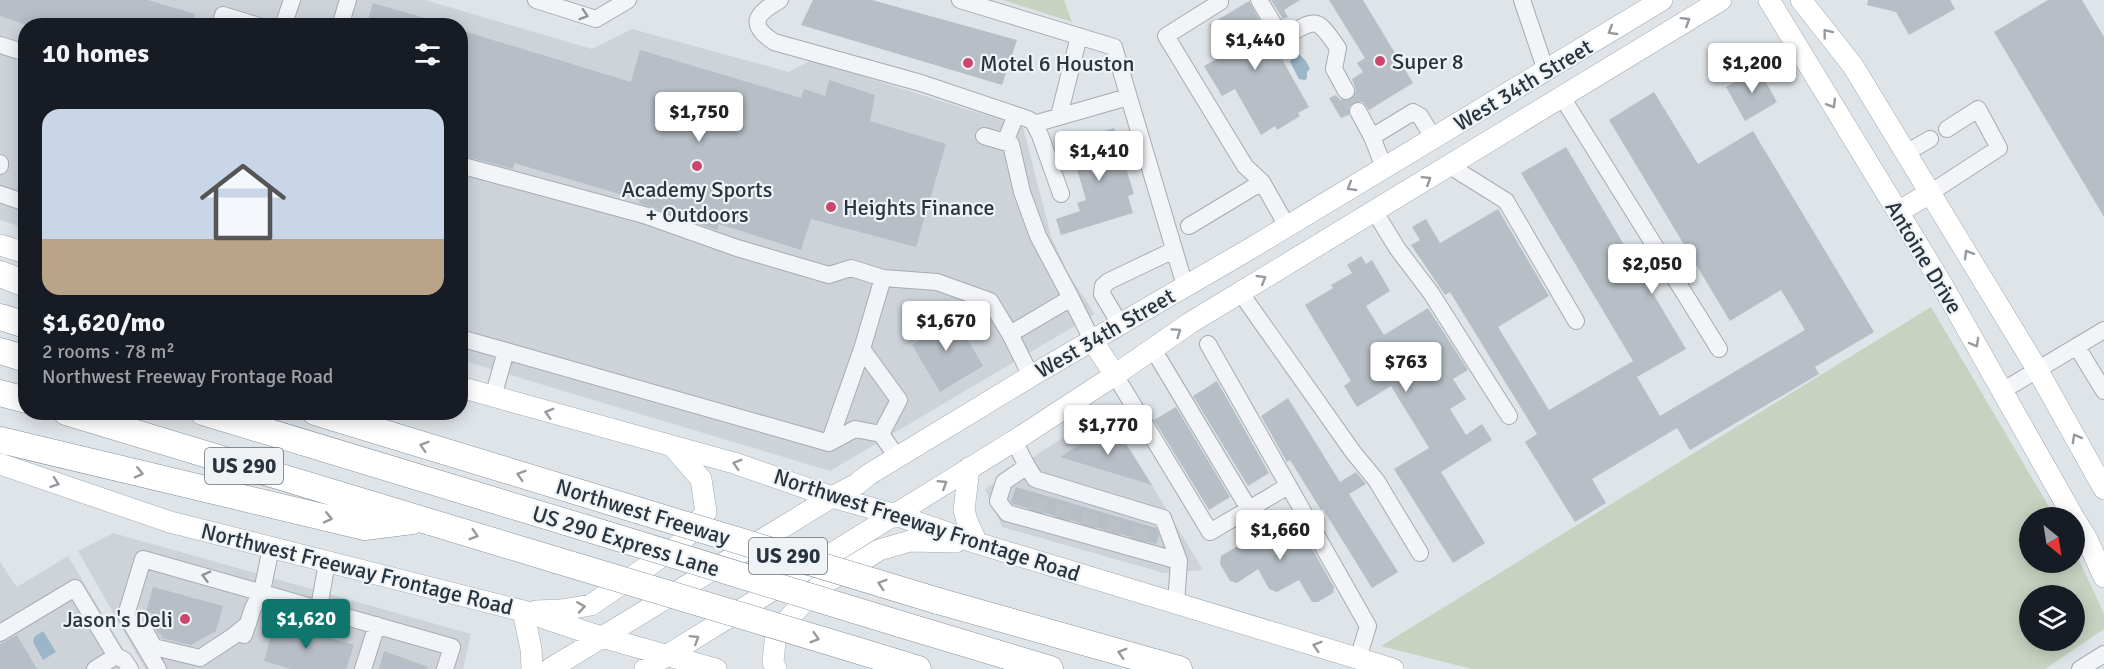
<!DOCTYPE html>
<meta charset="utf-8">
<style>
:root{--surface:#171b24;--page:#20242c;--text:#f1f3f6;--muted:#9ea1a6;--line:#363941;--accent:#0f766e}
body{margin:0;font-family:Signika,sans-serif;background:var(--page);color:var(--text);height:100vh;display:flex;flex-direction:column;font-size:22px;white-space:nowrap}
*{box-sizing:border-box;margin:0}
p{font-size:20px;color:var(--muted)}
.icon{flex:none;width:33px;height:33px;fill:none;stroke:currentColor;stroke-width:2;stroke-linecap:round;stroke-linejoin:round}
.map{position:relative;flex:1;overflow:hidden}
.sheet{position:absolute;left:18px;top:18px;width:450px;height:402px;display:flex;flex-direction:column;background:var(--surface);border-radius:24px;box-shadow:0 3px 15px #0003}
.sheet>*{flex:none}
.needle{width:39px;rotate:150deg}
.fabs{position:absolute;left:2019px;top:507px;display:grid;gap:12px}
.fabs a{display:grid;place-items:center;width:66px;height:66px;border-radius:50%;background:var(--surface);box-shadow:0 3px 15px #0003;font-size:30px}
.price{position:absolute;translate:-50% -51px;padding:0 14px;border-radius:6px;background:#fff;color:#222;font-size:20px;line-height:39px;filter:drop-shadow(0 2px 3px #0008)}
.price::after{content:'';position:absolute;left:50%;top:36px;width:18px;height:14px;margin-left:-9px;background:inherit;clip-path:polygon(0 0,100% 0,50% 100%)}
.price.on{background:var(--accent);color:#fff}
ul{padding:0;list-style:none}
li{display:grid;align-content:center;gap:12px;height:318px;padding:0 24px}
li+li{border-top:2px solid var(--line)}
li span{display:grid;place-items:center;height:186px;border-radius:18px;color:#555}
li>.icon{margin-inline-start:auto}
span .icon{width:108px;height:108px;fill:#fffc;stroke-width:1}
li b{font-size:26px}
h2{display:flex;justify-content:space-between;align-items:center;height:72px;padding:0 24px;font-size:26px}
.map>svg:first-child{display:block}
.built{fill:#ced3da}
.green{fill:#c7d2c1;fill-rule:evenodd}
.water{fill:#9bb6c8}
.building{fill:#b7bec5}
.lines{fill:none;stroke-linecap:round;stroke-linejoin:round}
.minor-tunnel{stroke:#bbc1c6;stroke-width:16;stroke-dasharray:16 8;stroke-linecap:butt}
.minor-casing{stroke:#a5acb2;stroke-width:18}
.major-casing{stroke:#9faab4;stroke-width:22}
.highway-casing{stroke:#87939f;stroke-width:27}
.minor{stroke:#f2f4f7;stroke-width:16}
.major{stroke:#fff;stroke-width:21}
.highway{stroke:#fff;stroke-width:26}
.highway-bridge-casing{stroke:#87939f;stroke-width:27;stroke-linecap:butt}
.highway-bridge{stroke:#fff;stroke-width:26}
.oneway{stroke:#8e949b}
.oneway2{stroke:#949a9f}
.poi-dot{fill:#cb476b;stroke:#eff3f6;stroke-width:2}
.labels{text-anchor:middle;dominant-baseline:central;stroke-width:4.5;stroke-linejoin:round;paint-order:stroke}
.shield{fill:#eff3f6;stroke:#646d76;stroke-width:1.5}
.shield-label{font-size:21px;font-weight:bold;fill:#29343f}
.poi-label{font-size:22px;fill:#29343f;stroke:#eff3f6;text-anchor:start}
.street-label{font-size:22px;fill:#29343f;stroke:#eff3f6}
</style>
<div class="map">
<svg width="2104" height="669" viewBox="0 0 2104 669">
<rect width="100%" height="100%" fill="#dfe4e8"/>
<path class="built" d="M0,0H425L592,49L632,29L789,72L812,60L1023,127L1051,236L1069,275L1095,314L830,471L461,360L460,26H26L25,228L0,220Z
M1106,409L1203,570L1164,573L1002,527L985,489Z
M113,533L471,634L463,669H145L78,551Z
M68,556L135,669H0V562L17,587Z"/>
<path class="green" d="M1003,0H1064L1072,22Z
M1931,307L2055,517L2030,518V562H2074L2075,551L2104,614V629L2045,669H1472L1381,646ZM2030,596H2074V640H2030Z"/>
<path class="water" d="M1298,53L1306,61L1310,69L1307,72V78L1305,80L1299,79L1290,62L1294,54Z
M43,631L56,652L43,660L33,642L34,637Z"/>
<path class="building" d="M0,0H148L195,14L192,26H30L0,16Z
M813,0H872L1017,40L1002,85L801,25Z
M1271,0H1300L1284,10L1288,17L1283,19Z
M1329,0H1363L1413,83L1369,110L1363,102H1354L1349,106V115L1341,118L1329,98L1336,95L1340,100L1346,101L1355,97L1356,91L1352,79L1363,72L1357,63L1365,58Z
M1868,0H1950L1955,9L1909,35L1896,12L1867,5Z
M2048,0H2082L2104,37V217L1994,32Z
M1249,1L1309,107L1298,113L1300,116L1277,130L1275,126L1261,135L1235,89L1222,96L1204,66L1226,54L1209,25Z
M373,3L438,22L437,26H366Z
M460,30L631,82L640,50L801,98L804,89L825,96L829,80L875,95L870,121L946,144L916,247L811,219L801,250L719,224L717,230L639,203L640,200L514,163L513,169L460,155Z
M1758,68L1777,102L1745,121L1726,87Z
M1654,92L1698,164L1753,131L1874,332L1815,367L1819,374L1690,450L1677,428L1592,479L1606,503L1575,522L1525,442L1537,434L1450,292L1445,295L1411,245L1420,240L1412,227L1426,219L1440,243L1498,209L1549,296L1498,327L1549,410L1633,361L1521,173L1566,147L1686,349L1637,377L1660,416L1805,330L1781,290L1730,321L1609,120Z
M1114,128L1134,194L1128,196L1133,213L1061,235L1056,219L1080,211L1077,203L1086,200L1069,142Z
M1361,256L1366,264L1372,260L1390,291L1366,306L1384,335L1428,308L1468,370L1453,379L1466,399L1450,409L1466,435L1482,424L1492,440L1441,472L1485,543L1453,563L1394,469L1429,448L1391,386L1357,407L1344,386L1351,381L1305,305L1333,288L1331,285L1352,273L1347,265Z
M952,312L983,366L940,392L912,345L918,341L914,334Z
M1217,381L1269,473L1248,486L1193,396Z
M1288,398L1340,482L1356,472L1366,484L1349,494L1398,572L1372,588L1323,509L1321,510L1290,460L1287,462L1261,416Z
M1176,407L1230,497L1209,510L1154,420Z
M1108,427L1116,429L1152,485L1060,457Z
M1016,487L1156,528L1159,536L1156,544L1013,504L1011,501Z
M1287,517L1296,521L1334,587L1333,593L1318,602H1312L1299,580L1277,592L1269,589L1258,569L1237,583L1230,581L1220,564L1221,556Z
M153,587L223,606L216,631L191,645L161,638L162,635L159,634L156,630L157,627L149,623L152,613L146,612Z
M275,622L354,645L346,669H291L264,661Z
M17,635L37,669H0V644Z
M384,651L428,667L427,669H379Z"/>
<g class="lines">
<path class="minor-tunnel" d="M1346,91L1358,111
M1036,513L1041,494
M1062,520L1066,501
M1088,528L1091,509
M1111,535L1115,516
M1139,543L1143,525"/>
<g class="minor-casing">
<path id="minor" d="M536,0L596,19L628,0
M780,0C756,14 747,24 774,42L921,83L1028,119L1033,122L1040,135L1061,194
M960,0L1114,47L1185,286
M1219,0L1220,2L1166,36L1245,166L1262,182L1287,226
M1259,0L1282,38C1317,19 1315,15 1338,48L1334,69L1346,91
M1522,0L1546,71
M220,26L223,15L259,26
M283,26L292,0
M340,26L348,0
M0,45L26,53
M1562,97L1719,349
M1358,111L1372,137L1384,167
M1059,116L1079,36
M1034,124L1128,97
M984,136L1011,144L1022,192L1038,236L1071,298
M1372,137L1413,112L1420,116L1434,139
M1005,142L1016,115
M1906,153L1930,139
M0,163V166
M460,165L644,215L737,248L829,275L851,268L883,278L937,282L990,301L1010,334
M1450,166L1506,201L1576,321
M1930,193L1999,148L1978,109L1947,129
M0,194L26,203
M1375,212L1397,248L1431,293L1509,416
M1189,226L1262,182
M1240,292L1353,452L1376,480L1420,553
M1120,324L1102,294L1103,286L1109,281L1174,250
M460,338L506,351
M1208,344L1368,626L1358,659
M2077,347L2104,391
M862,349L883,278
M1153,349L1249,509
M1115,375L1210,532L1288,486
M1031,376L1010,334L1071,298L1092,340
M2002,391L2104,330
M493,397L506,351L829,443L855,429L881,434L897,457
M1014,441L1027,466L1004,482L998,501L1007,513L1179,561
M829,443L862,349L899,400L881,434
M1027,466L1035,479L1163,518L1179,561L1176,604
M319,608L327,562
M0,633L75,588L116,656L124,660L130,669
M146,633L154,647L200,658L232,637L248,624
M244,635L253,608L262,591L271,548
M95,669L116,656
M158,669L126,615L143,559L452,647L445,669
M363,669L377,625
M2080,669L2104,654"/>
</g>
<g class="major-casing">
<path id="major" d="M1769,0L1940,281L2074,518
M1801,0L1853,66L2037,369L2104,489
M1898,212L1930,193
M0,245L26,253
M1092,340L1115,375
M460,387L734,463L832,497L893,514L977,543L1393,669
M0,464L170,522L523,611L601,637L716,669
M969,468L964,510L967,521L977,543
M2074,518L2087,539L2104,577
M523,611L531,649L532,669
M536,611L562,610L591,605L680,544L706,512L701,479L674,448
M550,669L832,497L857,484L868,475L1031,376L1248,250L1662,0
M645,669L1014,441L1115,375L1190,323L1721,0
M776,669L773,662L776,632L817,588L879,550L910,541L956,542"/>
</g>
<g class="highway-casing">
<path id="highway" d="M0,274L26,284
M0,317L26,325
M0,351L26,359
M0,393L26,400
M66,412L556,560
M203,412L602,533
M315,412L637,510
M0,440L365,527L412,521
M938,601L1179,669
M900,624L1050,669
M856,650L918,669"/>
</g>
<use href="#minor" class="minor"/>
<use href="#major" class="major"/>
<use href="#highway" class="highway"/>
<g class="highway-bridge-casing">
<path id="highway-bridge" d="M637,510L938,601
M602,533L900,624
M556,560L856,650"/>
</g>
<use href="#highway-bridge" class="highway-bridge"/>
</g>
<defs><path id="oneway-chevron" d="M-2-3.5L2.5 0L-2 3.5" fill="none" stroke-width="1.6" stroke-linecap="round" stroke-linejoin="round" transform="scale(1.5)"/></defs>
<g class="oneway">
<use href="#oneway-chevron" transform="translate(584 15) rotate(18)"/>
<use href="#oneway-chevron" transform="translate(206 576) rotate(-165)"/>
</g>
<g class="oneway2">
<use href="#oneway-chevron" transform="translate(1686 21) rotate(-32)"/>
<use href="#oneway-chevron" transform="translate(1612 31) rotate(149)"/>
<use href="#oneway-chevron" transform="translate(1827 33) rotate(-128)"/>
<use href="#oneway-chevron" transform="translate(1832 104) rotate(59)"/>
<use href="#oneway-chevron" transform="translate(1427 180) rotate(-32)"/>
<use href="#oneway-chevron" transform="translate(1351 187) rotate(149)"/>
<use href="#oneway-chevron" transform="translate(1968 254) rotate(-121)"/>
<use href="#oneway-chevron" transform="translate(1262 279) rotate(-31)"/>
<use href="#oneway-chevron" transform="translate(1177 332) rotate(-35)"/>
<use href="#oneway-chevron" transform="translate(1975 343) rotate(61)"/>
<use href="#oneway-chevron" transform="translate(549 413) rotate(-164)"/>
<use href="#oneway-chevron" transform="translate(2076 438) rotate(-119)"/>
<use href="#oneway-chevron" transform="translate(424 446) rotate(-163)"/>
<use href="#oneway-chevron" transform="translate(737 464) rotate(-163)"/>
<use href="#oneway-chevron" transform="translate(139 473) rotate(13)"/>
<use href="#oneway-chevron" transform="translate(521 475) rotate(-163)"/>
<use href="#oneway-chevron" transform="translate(55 483) rotate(19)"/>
<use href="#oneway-chevron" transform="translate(943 484) rotate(-32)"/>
<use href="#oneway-chevron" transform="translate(328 518) rotate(13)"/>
<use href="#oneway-chevron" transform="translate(474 535) rotate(17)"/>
<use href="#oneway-chevron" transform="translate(882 584) rotate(-163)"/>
<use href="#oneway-chevron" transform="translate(581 607) rotate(-9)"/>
<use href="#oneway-chevron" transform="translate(815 638) rotate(17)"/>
<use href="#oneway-chevron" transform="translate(695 639) rotate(-32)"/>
<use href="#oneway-chevron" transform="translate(1317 646) rotate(-163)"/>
<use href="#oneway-chevron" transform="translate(1122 653) rotate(-164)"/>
</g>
<g class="poi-dot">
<circle cx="1380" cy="61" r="6"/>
<circle cx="968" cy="63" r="6"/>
<circle cx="697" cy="166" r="6"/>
<circle cx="831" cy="207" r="6"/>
<circle cx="185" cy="619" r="6"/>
</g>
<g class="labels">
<g class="shield">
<rect x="205" y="448" width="78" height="36" rx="4.5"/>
<rect x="749" y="538" width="78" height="36" rx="4.5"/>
</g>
<g class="shield-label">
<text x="244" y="466">US 290</text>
<text x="788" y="556">US 290</text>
</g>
<g class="poi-label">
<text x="1392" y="61">Super 8</text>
<text x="980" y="63">Motel 6 Houston</text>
<text x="697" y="189" text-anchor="middle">Academy Sports<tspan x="697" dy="25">+ Outdoors</tspan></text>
<text x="843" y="207">Heights Finance</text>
<text x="173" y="619" text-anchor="end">Jason's Deli</text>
</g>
<g class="street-label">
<text transform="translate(1523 85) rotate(-31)">West 34th Street</text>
<text transform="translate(1924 257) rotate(59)">Antoine Drive</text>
<text transform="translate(1105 333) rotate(-30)">West 34th Street</text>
<text transform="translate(643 512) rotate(17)">Northwest Freeway</text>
<text transform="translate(927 525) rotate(18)">Northwest Freeway Frontage Road</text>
<text transform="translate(626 541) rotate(17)">US 290 Express Lane</text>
<text transform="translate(357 569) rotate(14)">Northwest Freeway Frontage Road</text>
</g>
</g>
</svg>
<div class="fabs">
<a><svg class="needle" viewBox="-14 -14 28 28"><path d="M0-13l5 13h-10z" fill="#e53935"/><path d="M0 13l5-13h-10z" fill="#9ea1a6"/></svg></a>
<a><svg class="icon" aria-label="layers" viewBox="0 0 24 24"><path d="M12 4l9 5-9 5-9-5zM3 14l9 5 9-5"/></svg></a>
</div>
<b class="price" style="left:1255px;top:71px">$1,440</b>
<b class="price" style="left:1752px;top:94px">$1,200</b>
<b class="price" style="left:699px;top:143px">$1,750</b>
<b class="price" style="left:1099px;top:182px">$1,410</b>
<b class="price" style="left:1652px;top:295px">$2,050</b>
<b class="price" style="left:946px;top:352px">$1,670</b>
<b class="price" style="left:1406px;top:393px">$763</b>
<b class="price" style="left:1108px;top:456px">$1,770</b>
<b class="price" style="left:1280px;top:561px">$1,660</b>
<b class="price on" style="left:306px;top:650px">$1,620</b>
<section class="sheet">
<h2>10 homes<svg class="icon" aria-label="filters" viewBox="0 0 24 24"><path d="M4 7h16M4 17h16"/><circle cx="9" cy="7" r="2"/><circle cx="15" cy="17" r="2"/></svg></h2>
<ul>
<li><span style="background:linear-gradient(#c9d6e8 70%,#b9a48a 0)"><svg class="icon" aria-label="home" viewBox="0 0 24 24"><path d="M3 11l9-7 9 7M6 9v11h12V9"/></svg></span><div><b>$1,620/mo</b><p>2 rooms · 78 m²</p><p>Northwest Freeway Frontage Road</p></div></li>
</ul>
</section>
</div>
